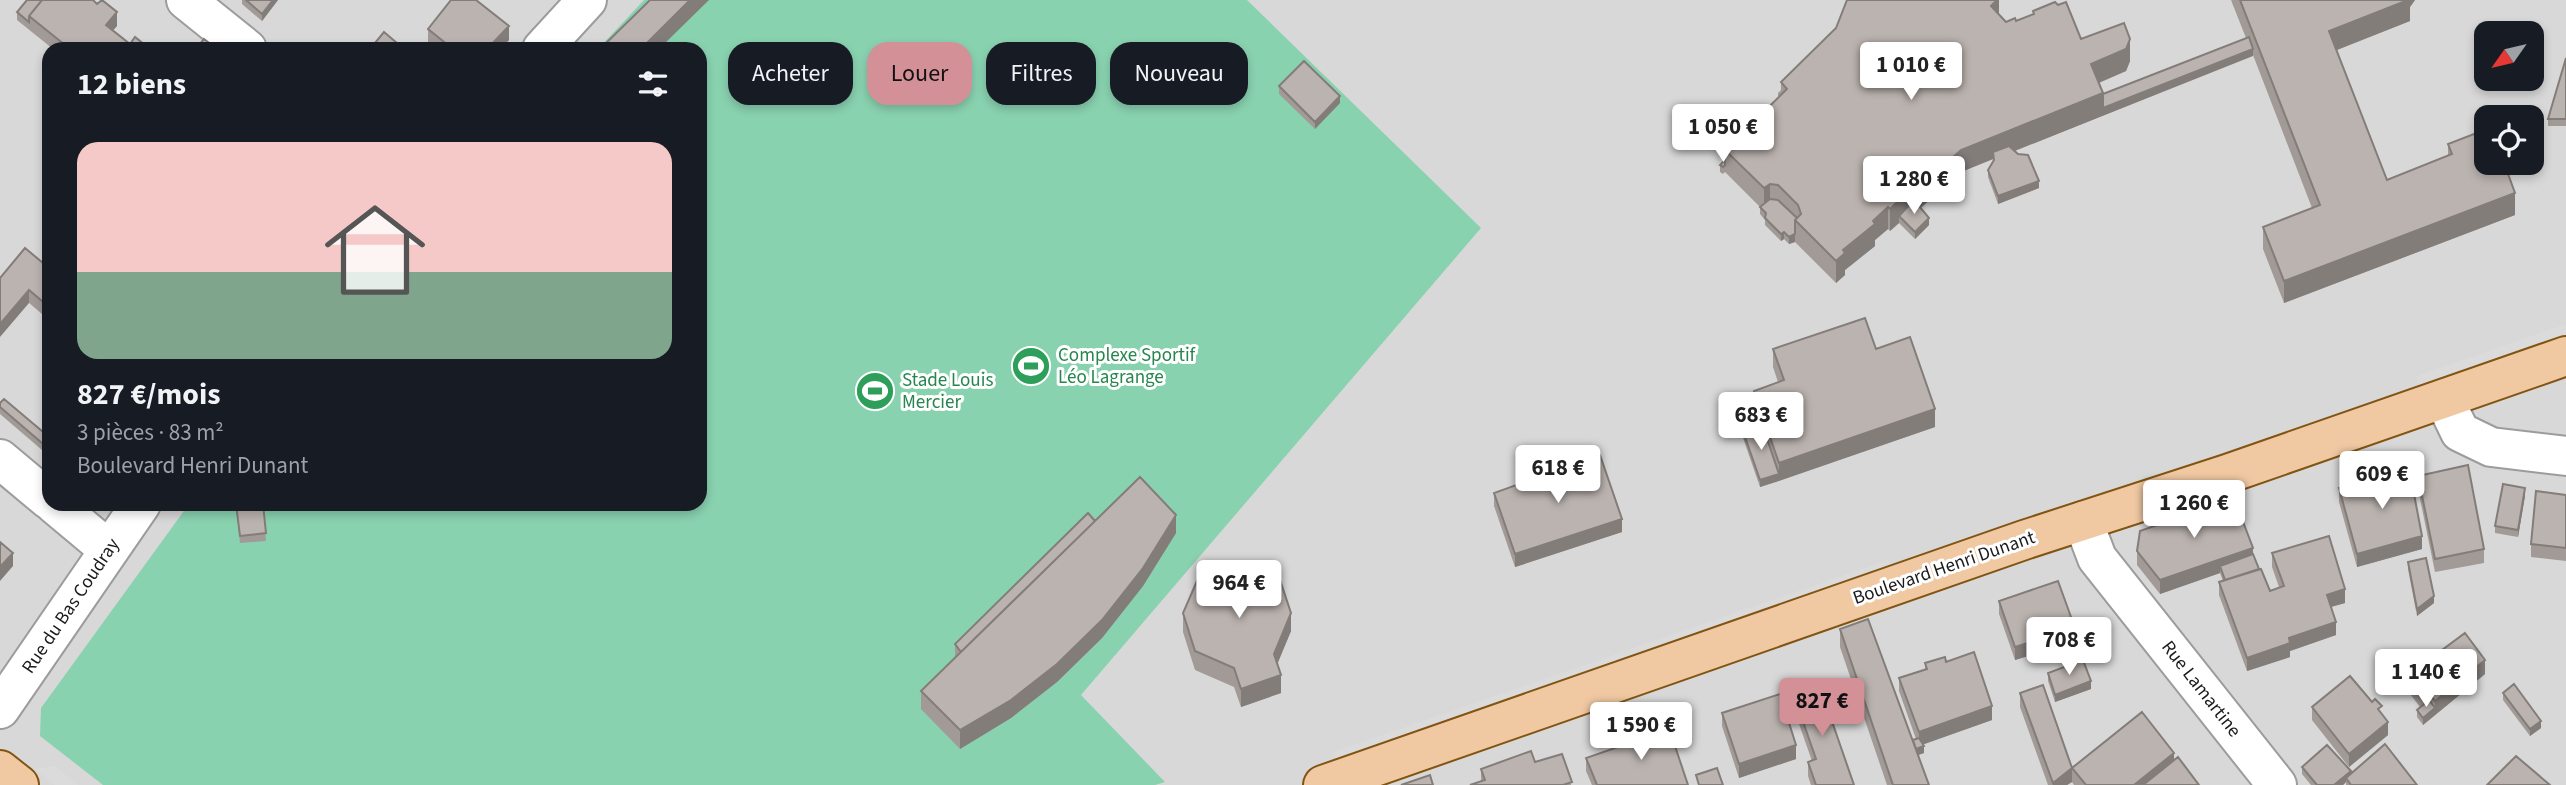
<!DOCTYPE html>
<html lang="fr">
<meta charset="utf-8">
<style>
:root{--surface:#171b24;--page:#242831;--text:#f1f3f6;--muted:#9ea1a6;--accent:#d49097}
body{margin:0;font-family:"Source Sans 3",sans-serif;background:var(--page);color:var(--text);height:100vh;display:flex;flex-direction:column;font-size:26px;white-space:nowrap}
*{box-sizing:border-box;margin:0}
p{font-size:23px;color:var(--muted)}
.icon{flex:none;width:38px;height:38px;fill:none;stroke:currentColor;stroke-width:2;stroke-linecap:round;stroke-linejoin:round}
.map{position:relative;flex:1;overflow:hidden}
.panel{position:absolute;left:42px;top:42px;width:665px;height:469px;display:flex;flex-direction:column;background:var(--surface);border-radius:21px;box-shadow:0 4px 10px #0003}
.panel>*{flex:none}
.hud{position:absolute;left:728px;top:42px;width:665px;height:63px;display:flex;gap:14px}
.needle{width:46px;rotate:236deg}
.tools{position:absolute;left:2474px;top:21px;display:grid;gap:14px}
.tools a{display:grid;place-items:center;width:70px;height:70px;border-radius:14px;background:var(--surface);box-shadow:0 4px 10px #0003;font-size:35px}
.price{position:absolute;translate:-50% -60px;padding:0 16px;border-radius:7px;background:#fff;color:#222;font-size:23px;line-height:46px;filter:drop-shadow(0 2px 4px #0008)}
.price::after{content:'';position:absolute;left:50%;top:42px;width:21px;height:16px;margin-left:-10px;background:inherit;clip-path:polygon(0 0,100% 0,50% 100%)}
.price.on{background:var(--accent);color:#111}
ul{padding:0;list-style:none}
li{display:grid;align-content:center;gap:14px;height:371px;padding:0 35px}
li span{display:grid;place-items:center;height:217px;border-radius:21px;color:#555}
li>.icon{margin-inline-start:auto}
span .icon{width:126px;height:126px;fill:#fffc;stroke-width:1}
li b{font-size:30px}
h2{display:flex;justify-content:space-between;align-items:center;height:84px;padding:0 35px;font-size:30px}
.chip{padding:0 24px;border-radius:21px;background:var(--surface);box-shadow:0 4px 10px #0003;font-size:24px;line-height:63px}
.chip.on{background:var(--accent);color:#111}
.map>svg:first-child{display:block}
.residential{fill:#d9d8d8;fill-rule:evenodd}
.pitch{fill:#89d2b0}
.parking{fill:#dbdbdb}
.lines{fill:none;stroke-linecap:round;stroke-linejoin:round}
.minor-casing{stroke:#9c9c9c;stroke-width:42}
.major-casing{stroke:#825411;stroke-width:42}
.minor{stroke:#fff;stroke-width:38}
.major{stroke:#f0c9a3;stroke-width:38}
.wall{fill:#a19a96}
.shaded-wall{fill:#837d7a}
.building{fill:#bbb3af;stroke:#837d7a;stroke-width:2}
.labels{text-anchor:middle;dominant-baseline:central;stroke-width:6;stroke-linejoin:round;paint-order:stroke}
.leisure-label{font-size:19px;fill:#27864d;stroke:#fff;text-anchor:start}
.street-label{font-size:19px;fill:#1b1b1b;stroke:#fff}
</style>
<div class="map">
<svg width="2566" height="785" viewBox="0 0 2566 785">
<rect width="100%" height="100%" fill="#ece8e2"/>
<path class="residential" d="M0,0H2566V785H0ZM2487,33H2532V79H2487ZM49,49H700V504H49ZM2487,117H2532V163H2487Z"/>
<path class="pitch" d="M644,0H1247L1481,228L1081,695L1165,782L1155,785H103L40,736L41,708L189,504H700V49H598Z"/>
<path class="parking" d="M2566,324V338L2420,389L2417,376Z
M1888,560L1893,572L1338,764L1333,752Z
M55,766L78,785H55L34,769Z"/>
<g class="lines">
<g class="minor-casing">
<path id="minor" d="M186,0L247,49
M542,49L587,0
M2444,399L2460,432L2491,447L2566,456
M0,459L49,500
M54,504L109,550
M2083,521L2097,558L2277,785
M0,709L141,504"/>
</g>
<g class="major-casing">
<path id="major" d="M0,770L19,785
M1323,785L2024,540L2227,474L2566,356"/>
</g>
<use href="#minor" class="minor"/>
<use href="#major" class="major"/>
</g>
<path class="wall" d="M242,0H278L262,21L242,4Z
M1999,0V15L2006,22L2016,21L2033,15V11L2081,39L2130,61L2126,71L2099,83L2103,94L2246,38L2231,0H2415L2410,7V21L2337,50L2387,180L2448,156V144L2507,163L2505,168L2515,215L2284,303L2263,249V227L2312,208L2253,55L2015,151L2039,188L1998,204L1988,177V170L1994,161L1993,159L1961,172L1921,208L1929,225L1915,239L1899,223L1890,231L1888,229L1875,240V246L1845,270V275L1836,283L1795,242L1789,244L1784,239L1781,241L1765,225V220L1760,214V207L1725,172L1723,174L1720,172V165L1725,160V150L1778,97V93L1781,90V82Z
M17,12L117,26L113,30L130,44L150,49H53L17,20Z
M428,29L509,40L500,49H437L428,42Z
M2566,58V126H2548V119Z
M1279,86L1340,103L1315,129L1279,94Z
M49,268V320L0,278Z
M1773,349H1876L1935,427L1760,487L1743,438V431L1760,425L1754,409V391L1778,382L1773,367Z
M0,407L49,437V456L0,414Z
M2418,476L2484,549V563L2435,572L2418,489Z
M2339,488L2422,549L2357,567L2339,502Z
M1494,493L1622,532L1515,567L1494,506Z
M2566,495V561L2531,557V544Z
M2525,496L2518,537L2495,533V526Z
M236,504H263L266,541L240,543Z
M1095,521L1176,533L1143,586L1102,638L1057,682L1011,718L960,749L921,709V691L955,658V644Z
M2137,551L2253,554L2259,569L2270,591L2279,587L2272,567V553L2345,603L2331,607L2336,635L2290,651V657L2247,671L2219,595V582L2223,581L2220,573L2160,594L2137,565Z
M2408,562L2434,603L2417,616L2408,569Z
M1999,601L2075,642L2015,660L1999,614Z
M1183,613L1291,631L1277,664L1281,693L1241,707L1234,687L1195,670L1183,632Z
M1840,629L1913,740L1916,739L1899,691V678L1925,670V663L1946,662L1992,720L1923,744L1924,753L1918,755L1929,785H1887L1840,647Z
M2048,673L2091,689L2055,702L2048,681Z
M2485,674L2423,725L2417,717V710L2420,707L2407,690V676Z
M1792,690L1854,785H1811L1808,776V762L1812,761L1792,704Z
M2020,693L2072,782L2067,785H2048L2020,707Z
M2503,693L2541,728L2530,736L2503,700Z
M2312,707L2382,714L2388,735L2349,767L2312,720Z
M1722,713L1796,759L1739,778L1722,726Z
M1639,735L1688,785H1592L1586,771V758L1639,739Z
M2174,760L2199,785H2074L2072,782V768Z
M1535,762L1572,785L1481,781V769Z
M2302,767L2351,774L2417,785H2346V782L2343,785H2311L2302,774Z"/>
<path class="shaded-wall" d="M273,0H278L262,21V14Z
M690,0H709L659,49H641Z
M1997,0H1999V20L1991,6Z
M2407,0H2415L2410,7V21L2329,53V31Z
M117,12V26L106,38V25Z
M509,26V40L500,49H487Z
M2130,39V61L2126,71L2091,86V64Z
M2253,49V56L1994,159L1993,152V159L1961,172L1917,211V189L1961,150L2103,93V108Z
M1340,96V103L1315,129V122Z
M2039,181V188L1998,204V196Z
M1770,184V206L1764,210V188Z
M1914,186V207L1899,216V223L1890,231V209Z
M2515,193V215L2284,303V281Z
M1888,207V229L1875,240V246L1845,270V275L1836,283V261L1843,250Z
M1929,218V225L1915,239V232Z
M1784,232V239L1781,241V234Z
M1795,234V242L1789,244V237Z
M29,290V303L0,337V324Z
M1935,409V427L1779,481V463Z
M1779,474V481L1760,487V480Z
M2525,488V496L2518,537V530Z
M1176,515V533L1143,586L1102,638L1057,682L1011,718L960,749V730Z
M1622,519V532L1515,567V554Z
M2422,536V549L2357,567V554Z
M2253,548V561L2220,566V573L2160,594V580Z
M13,553V566L0,581V567Z
M2345,589V603L2327,608V595Z
M2434,596V603L2417,616V609Z
M1291,613V631L1274,672V654Z
M2336,622V635L2290,651V657L2247,671V658L2289,638Z
M2075,628V642L2015,660V647Z
M2485,660V674L2423,725V718L2435,708V701Z
M1281,675V693L1241,707V689Z
M2091,681V689L2055,702V695Z
M2429,694V708L2424,712V699Z
M1992,706V720L1919,746V732Z
M2541,721V728L2530,736V729Z
M2388,722V735L2349,767V754Z
M1796,745V759L1739,778V764Z
M1924,746V753L1912,757V750Z
M2174,753V766L2151,785H2134Z
M2072,768V782L2067,785H2053V783Z
M2351,771V778H2346V782L2343,785H2334Z"/>
<path class="building" d="M27,0H42L29,16V22L17,12Z
M42,0H93L97,4L102,0L117,12L106,25L130,44L135,37L150,49H70L29,16Z
M246,0H273L262,14Z
M451,0H476L509,26L487,49H453L428,29Z
M650,0H690L641,49H600Z
M1847,0H1997L1991,6L2006,22L2015,18L2016,21L2034,14L2033,11L2055,2L2058,5L2066,2L2081,39L2124,23L2130,39L2126,49L2091,64L2103,93L1961,150L1917,189L1914,186L1890,209L1888,207L1873,221L1875,224L1843,250L1845,253L1836,261L1795,220L1801,214L1798,205L1778,185L1770,184L1764,188L1725,150L1787,89L1781,82L1836,28Z
M2240,0H2408L2329,31L2387,180L2452,154L2448,144L2487,129V163H2504L2515,193L2284,281L2263,227L2320,205Z
M384,32L404,49H370Z
M2249,37L2253,49L2103,108V94Z
M204,39L217,49H196Z
M2566,58V119H2548Z
M1304,61L1340,96L1315,122L1279,86Z
M2009,146L2018,154L2028,155L2039,181L1998,196L1988,170L1994,160L1993,152Z
M1725,160V165L1723,167L1720,165Z
M1770,199L1778,200L1797,218L1795,220V234L1789,237L1784,232L1781,234L1765,218L1766,213L1760,207Z
M1914,200L1929,218L1915,232L1899,216Z
M25,248L49,268V307L29,290L0,324V278Z
M1865,318L1876,349L1910,337L1935,409L1779,463L1754,391L1784,380L1773,349Z
M4,399L49,437V449L0,407V403Z
M1762,424L1779,474L1760,480L1743,431Z
M1600,455L1622,519L1515,554L1494,493Z
M2468,465L2484,549L2435,559L2418,476Z
M2409,468L2422,536L2357,554L2339,488Z
M1140,477L1176,515L1143,568L1102,620L1057,664L1011,700L960,730L921,691Z
M2503,484L2525,488L2518,530L2495,526Z
M2536,491L2566,495V548L2531,544Z
M2234,498L2253,548L2160,580L2137,551L2140,531Z
M236,504H263L266,533L240,536Z
M1088,513L1095,521L961,652L955,644Z
M2329,536L2345,589L2327,595L2336,622L2289,638L2290,643L2247,658L2219,582L2261,569L2270,591L2284,586L2272,553Z
M0,542L13,553L0,567Z
M2253,554L2259,569L2225,580L2220,566Z
M2426,558L2434,596L2417,609L2408,562Z
M1235,561L1280,580L1291,613L1274,654L1281,675L1241,689L1234,668L1195,651L1183,613L1200,574Z
M2058,581L2075,628L2015,647L1999,601Z
M1868,619L1929,785H1893L1840,629Z
M2465,633L2485,660L2435,701L2429,694L2424,699L2407,676Z
M1974,652L1992,706L1919,732L1899,678L1927,669L1925,663L1945,657L1946,662Z
M2083,660L2091,681L2055,695L2048,673Z
M2350,676L2372,702L2375,699L2382,706L2378,709L2388,722L2349,754L2312,707Z
M1818,681L1854,785H1816L1808,762L1816,759L1792,690Z
M2514,684L2541,721L2530,729L2503,693Z
M2043,685L2072,768L2053,783L2020,693Z
M1780,694L1796,745L1739,764L1722,713Z
M2429,700L2435,708L2423,718L2417,710Z
M2142,712L2174,753L2134,785H2086L2072,768Z
M1668,725L1688,785H1597L1586,758L1641,739L1639,735Z
M1919,738L1924,746L1916,749L1913,740Z
M2385,744L2417,785H2351L2346,778Z
M2327,745L2351,771L2334,785H2317L2302,767Z
M1531,751L1535,762L1562,754L1572,782L1563,785H1470L1485,780L1481,769Z
M2516,756L2550,785H2487Z
M2178,757L2199,785H2143Z
M1717,768L1723,785H1699L1696,775Z
M1430,775L1433,785H1401Z"/>
<defs>
<g id="stadium-disc" transform="scale(2.0125)"><circle r="9.5" fill="#2e9e5b" stroke="#fff"/><path d="M0-5a6.5 5 0 1 0 0 10a6.5 5 0 1 0 0-10ZM-3.5-1.8h7v3.6h-7Z" fill="#fff"/></g>
</defs>
<g fill-rule="evenodd">
<use href="#stadium-disc" x="1031" y="366"/>
<use href="#stadium-disc" x="875" y="391"/>
</g>
<g class="labels">
<g class="leisure-label">
<text x="1058" y="355">Complexe Sportif<tspan x="1058" dy="22">Léo Lagrange</tspan></text>
<text x="902" y="380">Stade Louis<tspan x="902" dy="22">Mercier</tspan></text>
</g>
<g class="street-label">
<text transform="translate(1944 568) rotate(-19)">Boulevard Henri Dunant</text>
<text transform="translate(71 606) rotate(-56)">Rue du Bas Coudray</text>
<text transform="translate(2201 689) rotate(52)">Rue Lamartine</text>
</g>
</g>
</svg>
<div class="tools">
<a><svg class="needle" viewBox="-14 -14 28 28"><path d="M0-13l5 13h-10z" fill="#e53935"/><path d="M0 13l5-13h-10z" fill="#9ea1a6"/></svg></a>
<a><svg class="icon" aria-label="locate" viewBox="0 0 24 24"><circle cx="12" cy="12" r="6"/><path d="M12 2v4M12 18v4M2 12h4M18 12h4"/></svg></a>
</div>
<b class="price" style="left:1911px;top:102px">1 010 €</b>
<b class="price" style="left:1723px;top:164px">1 050 €</b>
<b class="price" style="left:1914px;top:216px">1 280 €</b>
<b class="price" style="left:1761px;top:452px">683 €</b>
<b class="price" style="left:1558px;top:505px">618 €</b>
<b class="price" style="left:2382px;top:511px">609 €</b>
<b class="price" style="left:2194px;top:540px">1 260 €</b>
<b class="price" style="left:1239px;top:620px">964 €</b>
<b class="price" style="left:2069px;top:677px">708 €</b>
<b class="price" style="left:2426px;top:709px">1 140 €</b>
<b class="price on" style="left:1822px;top:738px">827 €</b>
<b class="price" style="left:1641px;top:762px">1 590 €</b>
<div class="hud">
<a class="chip">Acheter</a>
<a class="chip on">Louer</a>
<a class="chip">Filtres</a>
<a class="chip">Nouveau</a>
</div>
<section class="panel">
<h2>12 biens<svg class="icon" aria-label="filters" viewBox="0 0 24 24"><path d="M4 7h16M4 17h16"/><circle cx="9" cy="7" r="2"/><circle cx="15" cy="17" r="2"/></svg></h2>
<ul>
<li><span style="background:linear-gradient(#f6c9c9 60%,#7fa58c 0)"><svg class="icon" aria-label="home" viewBox="0 0 24 24"><path d="M3 11l9-7 9 7M6 9v11h12V9"/></svg></span><div><b>827 €/mois</b><p>3 pièces · 83 m²</p><p>Boulevard Henri Dunant</p></div></li>
</ul>
</section>
</div>
